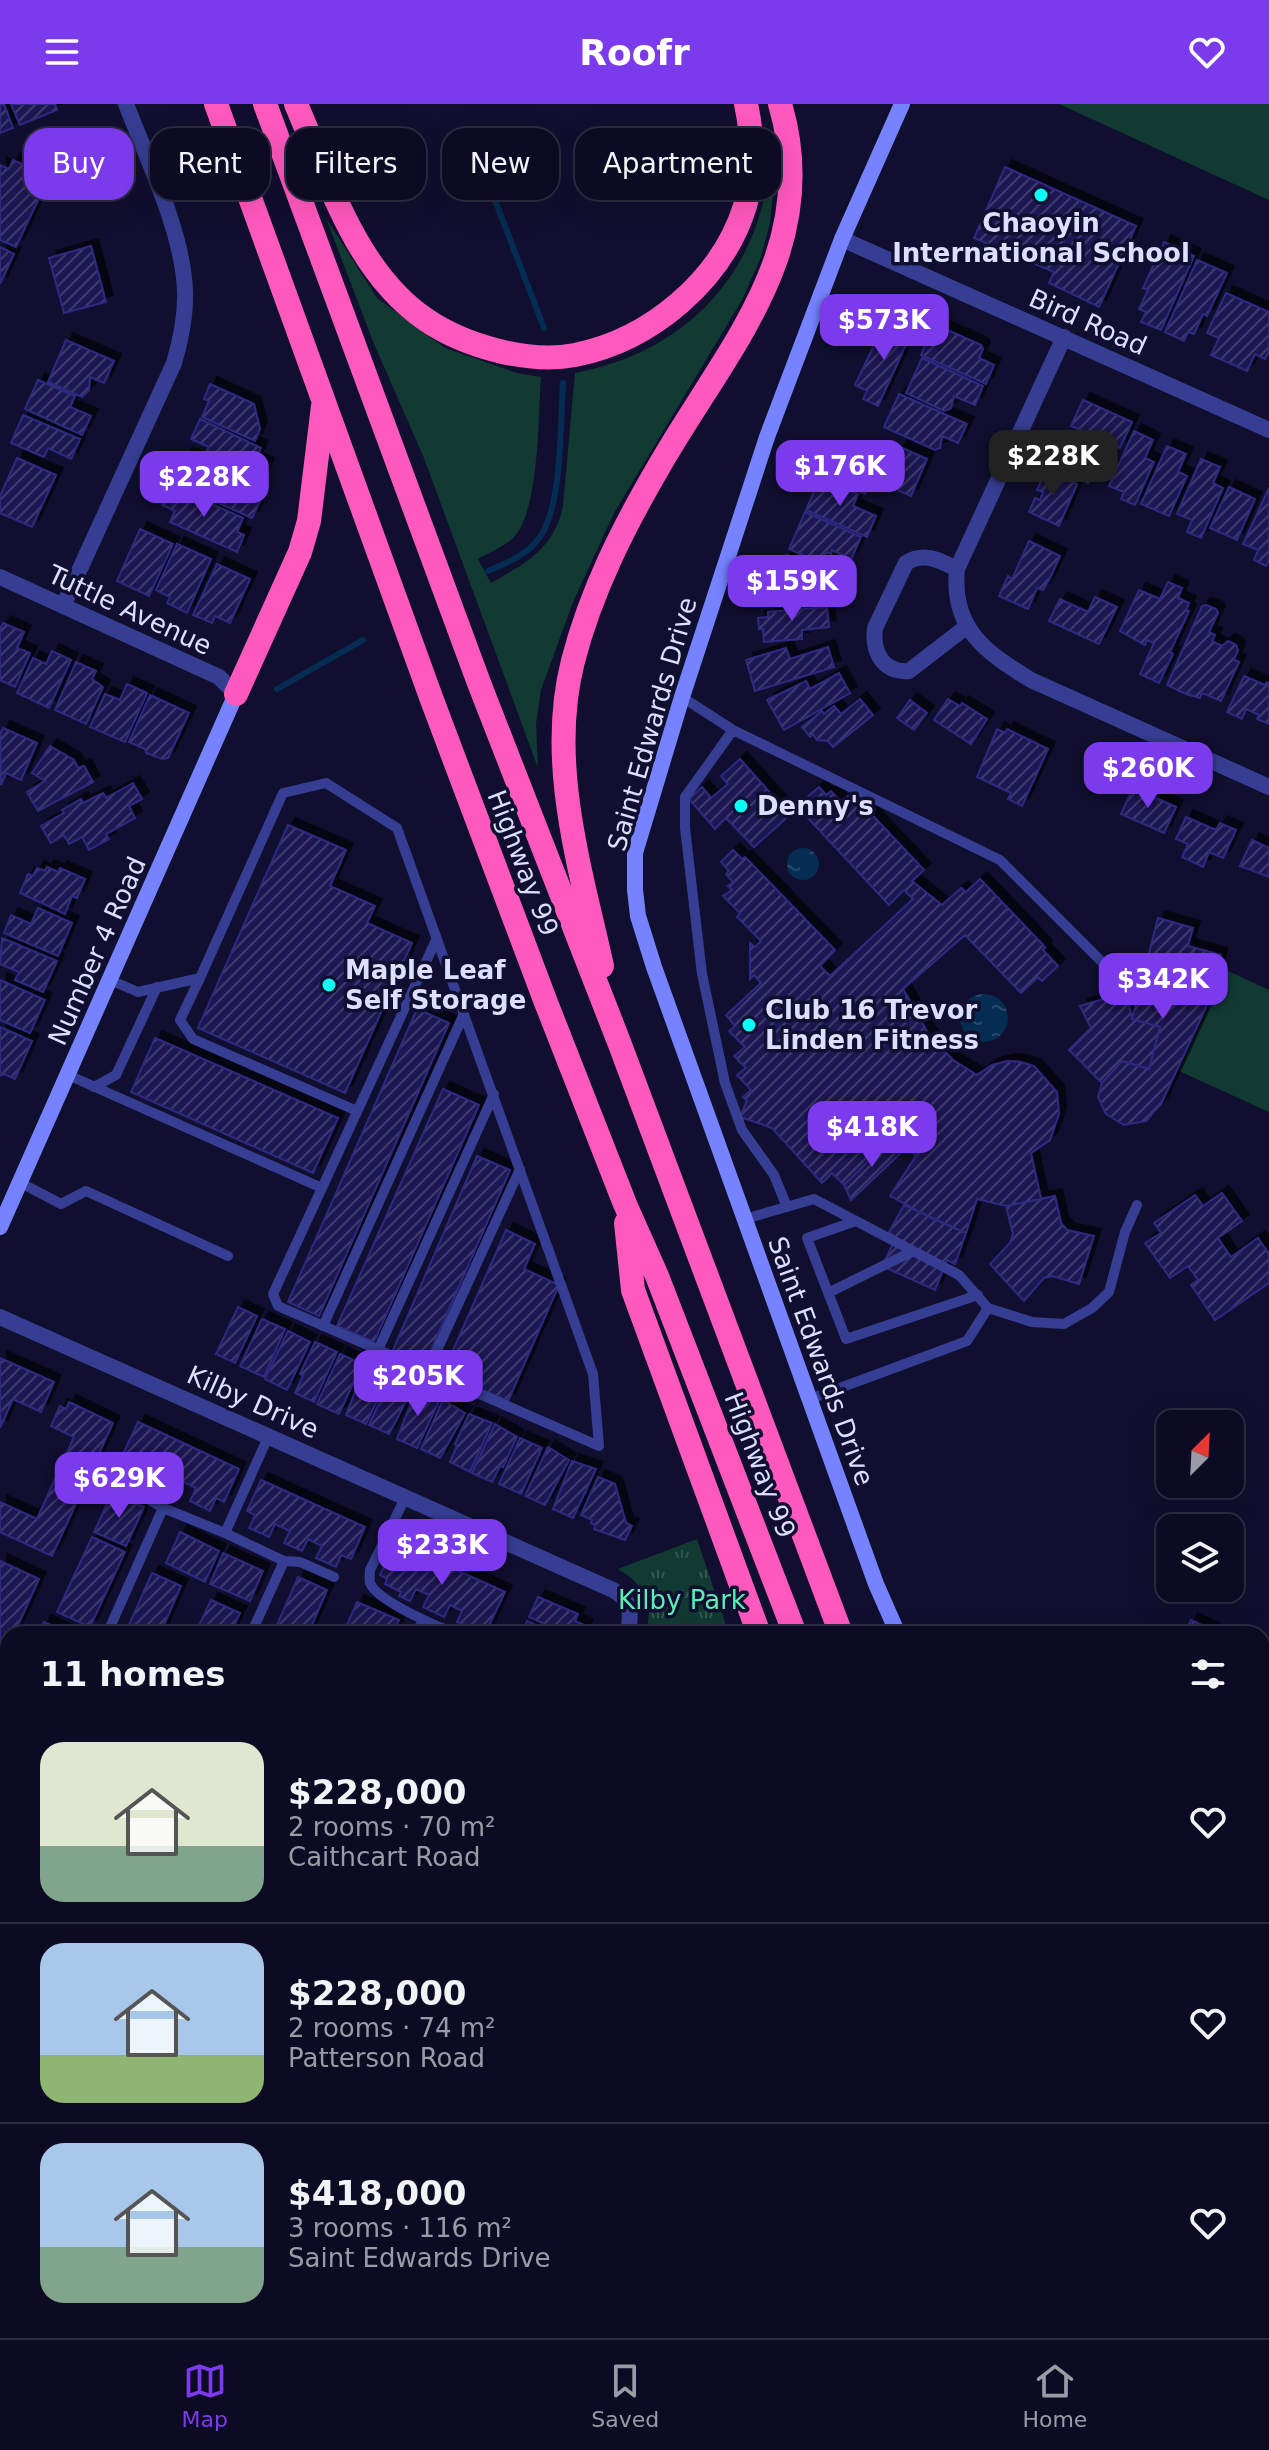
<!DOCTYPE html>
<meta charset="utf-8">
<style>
:root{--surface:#0c0b23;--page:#15142b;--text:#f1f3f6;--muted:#9a9ba6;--line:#2c2b41;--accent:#7c3aed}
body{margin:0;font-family:"DejaVu Sans",sans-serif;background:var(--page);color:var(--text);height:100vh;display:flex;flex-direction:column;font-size:30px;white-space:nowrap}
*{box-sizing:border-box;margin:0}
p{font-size:26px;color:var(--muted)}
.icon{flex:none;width:44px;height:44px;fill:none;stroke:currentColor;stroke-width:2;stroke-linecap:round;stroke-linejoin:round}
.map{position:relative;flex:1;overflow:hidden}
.details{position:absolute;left:0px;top:1522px;width:1270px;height:712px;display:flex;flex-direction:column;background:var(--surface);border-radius:24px 24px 0 0;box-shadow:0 8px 32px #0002,0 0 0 2px var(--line)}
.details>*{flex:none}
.hud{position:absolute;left:24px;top:24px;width:800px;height:72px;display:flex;gap:16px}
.needle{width:52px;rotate:24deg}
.buttons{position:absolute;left:1156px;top:1306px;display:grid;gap:16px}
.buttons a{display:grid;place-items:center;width:88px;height:88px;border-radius:16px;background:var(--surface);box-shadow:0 8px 32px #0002,0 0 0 2px var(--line);font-size:40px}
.price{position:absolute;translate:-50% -68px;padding:0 18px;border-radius:16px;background:var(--accent);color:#fff;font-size:26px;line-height:52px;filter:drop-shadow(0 2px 4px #0008)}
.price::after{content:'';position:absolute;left:50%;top:48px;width:24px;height:18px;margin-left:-12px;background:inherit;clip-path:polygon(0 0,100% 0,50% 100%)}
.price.current{background:#222;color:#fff}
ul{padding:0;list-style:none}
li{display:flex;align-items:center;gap:24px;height:200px;padding:0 40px}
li+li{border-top:2px solid var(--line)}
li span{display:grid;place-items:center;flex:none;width:224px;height:160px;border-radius:24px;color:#555}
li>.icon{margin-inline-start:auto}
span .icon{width:96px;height:96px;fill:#fffc;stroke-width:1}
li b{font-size:34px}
h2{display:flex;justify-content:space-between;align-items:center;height:96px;padding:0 40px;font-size:34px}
.chip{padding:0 28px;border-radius:24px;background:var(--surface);box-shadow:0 8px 32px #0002,0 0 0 2px var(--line);font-size:28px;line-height:72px}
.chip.current{background:var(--accent);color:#fff}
header{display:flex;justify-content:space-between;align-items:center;height:104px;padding:0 40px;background:var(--accent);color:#fff;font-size:36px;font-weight:700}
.dock{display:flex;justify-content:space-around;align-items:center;height:112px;border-top:2px solid var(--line);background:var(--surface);font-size:22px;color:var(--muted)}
.dock a{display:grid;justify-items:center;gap:4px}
.dock .current{color:var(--accent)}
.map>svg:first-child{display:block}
.grass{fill:#113a33}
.park{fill:url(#park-tufts)}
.water{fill:url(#water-ripples)}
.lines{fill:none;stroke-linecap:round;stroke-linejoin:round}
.stream{stroke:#052c52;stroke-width:6}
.building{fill:url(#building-hatch);stroke:#2f2981;stroke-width:2;filter:url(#shadow)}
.lane{stroke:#363e93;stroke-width:10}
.street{stroke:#363e93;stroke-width:16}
.secondary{stroke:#7583ff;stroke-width:16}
.highway{stroke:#ff59be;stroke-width:24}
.poi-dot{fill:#0afff7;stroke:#100f2f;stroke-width:3}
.labels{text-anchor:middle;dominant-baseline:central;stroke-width:7;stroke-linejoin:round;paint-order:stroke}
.poi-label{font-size:26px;font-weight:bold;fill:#dedeff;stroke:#100f2f;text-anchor:start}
.street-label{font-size:26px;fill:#dedeff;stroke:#100f2f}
.park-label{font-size:26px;fill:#5cedb5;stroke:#100f2f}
</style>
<header><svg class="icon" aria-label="menu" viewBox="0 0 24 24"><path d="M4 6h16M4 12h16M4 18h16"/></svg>Roofr<svg class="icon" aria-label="heart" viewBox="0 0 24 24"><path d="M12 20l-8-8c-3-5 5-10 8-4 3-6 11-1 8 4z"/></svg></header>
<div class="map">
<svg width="1269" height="2234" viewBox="0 0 1269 2234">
<defs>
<pattern id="park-tufts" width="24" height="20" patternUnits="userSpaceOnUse" patternTransform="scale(2)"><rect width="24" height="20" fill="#113a33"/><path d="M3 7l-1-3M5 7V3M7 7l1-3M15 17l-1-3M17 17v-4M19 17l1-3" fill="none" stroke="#335652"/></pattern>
<pattern id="water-ripples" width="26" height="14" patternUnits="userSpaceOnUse" patternTransform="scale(2)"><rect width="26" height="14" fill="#052c52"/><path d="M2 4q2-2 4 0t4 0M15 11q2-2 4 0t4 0" fill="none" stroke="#294a6c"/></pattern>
<pattern id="building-hatch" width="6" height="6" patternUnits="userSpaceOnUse" patternTransform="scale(2)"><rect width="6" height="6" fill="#1d1952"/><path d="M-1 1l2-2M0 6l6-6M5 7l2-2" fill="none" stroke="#3d3a6c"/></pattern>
<filter id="shadow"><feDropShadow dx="7" dy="-7" stdDeviation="0" flood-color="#0009"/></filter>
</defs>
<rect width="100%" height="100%" fill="#100f2f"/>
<path class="grass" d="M1059,0H1269V96Z
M766,84L773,88L770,119L761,153L742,196L614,409L573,498L541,586L536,620L538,664L424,354L374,240L326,114L377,194L445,244L517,269L541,273C538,311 540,412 511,436C501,444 488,449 478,455L491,479C526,459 554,445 563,402L575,269C674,251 748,184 766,84Z
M1226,866L1269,886V1008L1179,967Z"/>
<path class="park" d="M697,1435L729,1530H644C657,1502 643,1479 618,1465Z"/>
<path class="water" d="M787 760a16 16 0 1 1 32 0a16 16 0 1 1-32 0Z
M960 914a24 24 0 1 1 48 0a24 24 0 1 1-48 0Z"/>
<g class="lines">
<path class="stream" d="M490,83L544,224
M488,467C506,459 523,453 536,438C563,410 560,318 563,279
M277,585L363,536"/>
</g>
<path class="building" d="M0,0H4L13,24L0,29Z
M11,0H55L57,6L20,21Z
M13,56L49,73L16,143L0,136V61L9,65Z
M1005,63L1136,122L1099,203L1049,179L1054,168L974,134Z
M1164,138L1194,152L1161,226L1141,218L1146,208L1139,205L1148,186L1143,184Z
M91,142L106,198L64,209L49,154Z
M0,143L14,150L0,180Z
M1197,156L1227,169L1207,212L1203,210L1194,230L1188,228L1184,237L1165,228Z
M1226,189L1269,208V247L1265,255L1255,250L1247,267L1211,251L1219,234L1207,229Z
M894,214L914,223L878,302L863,295L867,287L855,281L874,241L880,244Z
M934,220L981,241L983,245L979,254L994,261L986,280L921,251Z
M66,236L114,257L104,279L90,273L89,286L82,293L48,278Z
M922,254L983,282L975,301L954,292L951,304L944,307L906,289Z
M38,276L75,292L70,303L91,312L82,331L25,305Z
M210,280L254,300L260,325L255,337L202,313L209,297L204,295Z
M899,290L967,320L958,339L942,332L940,344L935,346L884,323Z
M1083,296L1132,318L1120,344L1071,322Z
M23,311L80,335L71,355L48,344L44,353L11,339Z
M200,315L261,344L255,356L267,361L260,378L204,352L209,343L191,335Z
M1071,327L1105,342L1088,379L1055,364Z
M1134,327L1153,336L1145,354L1154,358L1135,401L1121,395L1124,388L1109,382Z
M1167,342L1186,350L1178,368L1187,372L1169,412L1141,400Z
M900,343L927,355L911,392L883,380Z
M186,350L258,383L253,394L260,397L252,414L185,384L190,374L178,368Z
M17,354L56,371L32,423L0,409V392Z
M1201,355L1220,363L1213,379L1223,384L1201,434L1187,428L1192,416L1177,410Z
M1046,366L1077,380L1059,422L1029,408L1035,394L1040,396L1043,388L1037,386Z
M853,370L870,378L865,390L847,382Z
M820,374L858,390L853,402L876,412L867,433L806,406Z
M171,382L243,414L237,428L244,431L237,448L170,418L175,407L162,401Z
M1229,383L1255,395L1237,436L1210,424Z
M1269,384V456L1266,462L1254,456L1258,446L1243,440Z
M805,408L861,433L851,455L832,446L831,450L826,448L821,459L789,445Z
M140,425L173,440L149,492L117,477Z
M1029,437L1060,452L1050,474L1043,486L1037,484L1028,505L999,492L1008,472L1012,475Z
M177,440L211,455L187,509L167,499L170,493L156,486Z
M786,451L848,468L842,492L825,488L823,497L809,494L808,498L795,494L789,501L777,498L775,495L779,479L777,477Z
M217,460L250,475L230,519L215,512L212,519L193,511Z
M1168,478L1182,484L1178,494L1189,499L1186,506L1189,507L1170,548L1173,550L1159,579L1140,570L1154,539L1147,536L1145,541L1120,527L1139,486L1160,495Z
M1095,493L1117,503L1099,540L1049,517L1060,495L1088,508Z
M1206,501L1216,505L1218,509L1209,528L1215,531L1212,537L1222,542L1228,537L1236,541L1238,546L1234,556L1239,558L1221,597L1202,589L1200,594L1186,590L1167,581L1202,502Z
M827,503L829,523L802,526V535L764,538L763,525H759L758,514L768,513V508Z
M3,519L24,528L17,544L30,549L15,583L0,576V525Z
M828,543L834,563L755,587L746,556L786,544L790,555Z
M52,547L71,556L49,604L17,589L33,554L46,560Z
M76,558L96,567L92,575L103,583L86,620L55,606Z
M839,569L850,589L784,626L767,596L806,577L810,585Z
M1244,572L1265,581L1267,578L1269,579V620L1257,615L1259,611L1246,605L1242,615L1227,608Z
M127,580L147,589L125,638L90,623L105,590L120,596Z
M150,591L189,609L168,654L162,655L146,649L145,645L129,638Z
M860,595L873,611L833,643L828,637L817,636L813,630L810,633L802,623L822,607L824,610L834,602L841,610Z
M948,595L960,602L962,599L987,615L971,640L934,616Z
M910,596L927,609L914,626L897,614Z
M3,624L37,639L21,676L6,669L1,681L0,630Z
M997,625L1005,629L1007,625L1048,645L1022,702L1008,695L1011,689L977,673Z
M50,642L74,656L78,664L84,662L93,678L38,707L27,688L45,677L32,669Z
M740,655L790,711L754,743L726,714L715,725L689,695L702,683L711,694L728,680L721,672Z
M133,679L142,695L129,702L135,714L106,730L109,735L89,746L82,733L69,740L64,731L51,739L41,722L64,709L62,706L81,695L83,699L103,689L106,694Z
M819,683L826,691L831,687L841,698L848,692L855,700L859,697L924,766L912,777L942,801L961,784L966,788L980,775L1045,843L1043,846L1058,862L1042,877L1038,873L1021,889L965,831L903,885L929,931L953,956L977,971L992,961L1008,957L1021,958L1034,962L1057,988L1059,1010L1050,1036L1031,1049L1041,1095L1006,1102L977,1095L966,1129L933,1115L890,1092L925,1038L906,1024L901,1029L889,1027L886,1031L890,1036L844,1081L832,1069L822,1079L772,1024L740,1013L747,997L743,993L751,986L737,971L746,964L734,952L745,943L729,927L735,922L726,911L761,879L754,871L750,875V839L755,843L761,837L737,813L740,809L723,792L732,786L728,782L733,778L726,770L729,767L721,758L733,746L742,755L745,753L835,846L820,862L830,872L913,795L904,786L889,801L807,713L798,701Z
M1133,684L1176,703L1164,729L1121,710Z
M1186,713L1216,726L1220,719L1236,726L1223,754L1209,748L1203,763L1182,753L1188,740L1176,735Z
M288,721L346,746L330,782L375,802L367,819L412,839L345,989L198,924Z
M1252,736L1269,744V773L1240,762Z
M47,763L58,768L60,764L85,775L77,794L72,792L65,810L20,789L28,770L33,772L37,764L45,767Z
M38,804L72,819L58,852L4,829L11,811L31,820Z
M1158,814L1193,824L1188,842L1221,851L1216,866L1222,869L1161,1000L1146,1017L1124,1021L1106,1010L1098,993L1102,979L1122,957L1149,965L1160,923L1132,915Z
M2,834L57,857L43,888L15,876L19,868L0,860Z
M0,876L45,896L30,929L0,916Z
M1126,888L1132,915L1160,923L1149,965L1122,957L1102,979L1069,946L1091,924L1080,902Z
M417,905L449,919L319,1212L288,1198Z
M0,923L32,937L15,975L4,970L0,972Z
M155,934L338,1014L313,1069L131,988Z
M443,985L479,1001L374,1238L337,1222Z
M906,1024L925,1038L916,1052L897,1035Z
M890,1036L902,1048L851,1096L844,1081Z
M477,1052L510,1066L425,1260L393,1246Z
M1222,1089L1242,1117L1218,1134L1231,1153L1258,1134L1269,1150V1179L1215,1216L1191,1181L1198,1176L1188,1162L1170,1174L1145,1139L1161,1129L1154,1119L1195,1091L1203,1102Z
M1055,1092L1061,1119L1067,1126L1094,1132L1079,1180L1052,1172L1044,1174L1024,1197L990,1160L1010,1139L1013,1130L1006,1102Z
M904,1101L966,1129L955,1160L947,1156L935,1186L882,1162L896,1134L889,1128Z
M506,1126L535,1140L524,1165L559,1181L508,1297L443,1269Z
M238,1203L257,1212L235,1259L216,1250Z
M262,1215L285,1225L264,1273L240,1262Z
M288,1227L310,1238L287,1286L265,1275Z
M315,1238L337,1248L314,1298L295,1289L303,1272L300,1270Z
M340,1250L362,1260L339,1310L317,1300Z
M0,1254L54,1278L41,1308L13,1295L0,1324Z
M365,1263L389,1271L366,1320L346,1311Z
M392,1271L413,1284L389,1330L369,1321Z
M416,1286L440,1295L417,1344L397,1335Z
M443,1296L465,1309L440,1354L421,1345Z
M69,1298L113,1319L52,1452L0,1428V1398L37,1415L74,1333L51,1322L60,1302L66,1305Z
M469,1310L492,1319L470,1368L450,1358L457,1342L455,1340Z
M138,1318L239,1365L224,1398L216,1394L210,1407L190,1397L196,1384L182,1377L176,1391L159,1383L165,1370L150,1363L144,1377L125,1369L132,1354L123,1350Z
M495,1320L517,1333L503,1363L500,1362L492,1378L472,1369Z
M520,1334L542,1344L521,1390L499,1380Z
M548,1343L569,1356L545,1401L525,1392Z
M572,1357L596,1365L573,1414L553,1405Z
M598,1373L615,1380L626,1419L632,1422L625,1436L594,1425L595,1421L591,1419L592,1416L581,1411Z
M261,1376L365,1423L351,1455L341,1451L336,1463L316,1454L322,1442L308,1435L302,1447L284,1439L290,1427L275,1420L269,1433L249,1424L255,1411L247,1407Z
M112,1389L144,1403L126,1442L94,1428Z
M180,1428L219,1447L205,1478L166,1459Z
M92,1433L125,1448L90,1523L57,1508Z
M395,1438L505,1488L485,1530L457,1518L462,1507L450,1501L444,1513L423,1503L429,1491L416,1485L410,1497L399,1492L401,1488L385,1480L387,1475L380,1471Z
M223,1449L263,1467L250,1497L210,1480Z
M0,1457L39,1475L14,1530H8V1542L0,1560Z
M152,1469L181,1482L160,1530H125Z
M298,1473L327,1486L308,1530H273Z
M538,1493L578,1510L575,1517L586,1522L582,1530H567L529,1513Z
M211,1496L240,1509L230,1530H195Z
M357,1498L399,1516L392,1530H343Z
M1191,1516L1220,1530H1184Z
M527,1517L556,1530H522Z
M44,1518L70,1530H39Z
M1262,1549L1269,1553V1731L1265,1741L1262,1740Z
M8,1749V1810L0,1807V1768Z
M5,1877L8,1878V1938L0,1934V1888Z
M1262,1951L1269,1963V2060L1262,2064Z
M14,2226H43L39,2234Z
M78,2226H123L120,2234H74Z
M327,2226H370L366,2234H328L324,2232Z
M375,2226H417L414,2234H371Z
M695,2226H717L713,2234H692Z
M775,2226L772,2234H749L738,2227Z
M790,2226H820L816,2234H790L787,2233Z"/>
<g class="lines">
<path class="lane" d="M682,593L733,626L1000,756L1105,861
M733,626L685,693V724L702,870L725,979L742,1026L774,1071L787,1103
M200,874L180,916L193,935L357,1007
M68,971L322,1084L273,1190L278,1202L599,1342L593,1270L397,724L326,679L283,689L200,874L138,888L110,876
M94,983L116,971L157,883
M19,1078L61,1100L86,1087L228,1152
M322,1084L436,836
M745,1115L814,1095L959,1171L988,1204L1032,1218L1064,1220L1092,1204L1109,1188L1125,1128L1137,1101
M856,1117L807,1134L846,1235L978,1191
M828,1189L913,1147
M323,1222L463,912
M378,1246L494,990
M427,1268L520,1065
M810,1295L967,1237L988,1204
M121,1379L163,1404L225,1429L284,1457L300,1458L334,1473
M406,1392L370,1466C370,1470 369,1475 370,1479C377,1497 438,1523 456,1530
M225,1429L269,1331
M107,1530L163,1404
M251,1530L284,1457
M415,1530L423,1517
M0,1849L8,1852"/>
<path class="street" d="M842,135L1269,326
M1064,233L957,465C951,524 985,548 1031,576L1269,683
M957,465C940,457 924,447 906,459L875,524C872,548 883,569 909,567L966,523
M0,473L219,573L236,590
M63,502L174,259C181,235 186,212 185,187C183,128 147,55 126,0
M0,1213L613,1486C633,1497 631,1510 628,1530
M0,1978L8,1982
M0,2067L8,2049
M532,2226L554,2234
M962,2226L967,2234
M190,2234L194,2226
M446,2234L450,2226"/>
<path class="secondary" d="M0,1123L236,590
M898,1530L876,1480L654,863L638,812L635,786V749L682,593L767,333L842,135L902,0
M0,1672L8,1675
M1262,2167L1269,2170
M1199,2226L1217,2234"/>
<path class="highway" d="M216,0L432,596L545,896L625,1100L657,1172L795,1530
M265,0L479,579L619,938L841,1530
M296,0C328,74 355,167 425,215C464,242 528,260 575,251C651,236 722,176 745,102C755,69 753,33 746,0
M236,590L300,448L309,417L323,302
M602,862C580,763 547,658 573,557C591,487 624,422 661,359C728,243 823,144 780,0
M626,1119L633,1186L759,1530
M1013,2226L1016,2234
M1050,2226L1053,2234
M1105,2226L1108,2234
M1136,2226L1139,2234"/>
</g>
<g class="poi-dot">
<circle cx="1041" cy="91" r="8"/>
<circle cx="741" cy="702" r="8"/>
<circle cx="329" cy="881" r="8"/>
<circle cx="749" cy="921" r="8"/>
</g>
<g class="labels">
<g class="poi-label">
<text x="1041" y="119" text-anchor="middle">Chaoyin<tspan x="1041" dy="30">International School</tspan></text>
<text x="757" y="702">Denny's</text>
<text x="345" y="866">Maple Leaf<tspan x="345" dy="30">Self Storage</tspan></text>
<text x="765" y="906">Club 16 Trevor<tspan x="765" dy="30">Linden Fitness</tspan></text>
</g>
<g class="street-label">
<text transform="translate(1088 218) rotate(24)">Bird Road</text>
<text transform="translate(130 506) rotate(25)">Tuttle Avenue</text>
<text transform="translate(652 620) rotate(-74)">Saint Edwards Drive</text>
<text transform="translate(523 759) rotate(69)">Highway 99</text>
<text transform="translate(97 847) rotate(-66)">Number 4 Road</text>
<text transform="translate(821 1257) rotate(70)">Saint Edwards Drive</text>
<text transform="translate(253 1298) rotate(24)">Kilby Drive</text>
<text transform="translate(760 1361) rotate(69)">Highway 99</text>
</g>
<g class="park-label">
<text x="682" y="1496">Kilby Park</text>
</g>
</g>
</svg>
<div class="buttons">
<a><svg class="needle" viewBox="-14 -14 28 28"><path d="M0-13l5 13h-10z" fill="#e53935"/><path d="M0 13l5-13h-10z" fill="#9a9ba6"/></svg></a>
<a><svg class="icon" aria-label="layers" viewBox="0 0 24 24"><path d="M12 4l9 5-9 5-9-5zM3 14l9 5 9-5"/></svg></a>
</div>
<b class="price" style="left:884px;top:258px">$573K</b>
<b class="price current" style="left:1053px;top:394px">$228K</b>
<b class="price" style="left:840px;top:404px">$176K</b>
<b class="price" style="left:204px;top:415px">$228K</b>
<b class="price" style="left:792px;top:519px">$159K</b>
<b class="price" style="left:1148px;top:706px">$260K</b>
<b class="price" style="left:1163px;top:917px">$342K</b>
<b class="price" style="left:872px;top:1065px">$418K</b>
<b class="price" style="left:418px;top:1314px">$205K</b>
<b class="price" style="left:119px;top:1416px">$629K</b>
<b class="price" style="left:442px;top:1483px">$233K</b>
<div class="hud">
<a class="chip current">Buy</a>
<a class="chip">Rent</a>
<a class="chip">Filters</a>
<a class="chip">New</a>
<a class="chip">Apartment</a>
</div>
<section class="details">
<h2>11 homes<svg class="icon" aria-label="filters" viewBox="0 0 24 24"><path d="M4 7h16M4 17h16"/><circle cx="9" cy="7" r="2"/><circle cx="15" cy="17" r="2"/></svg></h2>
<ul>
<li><span style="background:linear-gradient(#dfe7d0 65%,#7fa58c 0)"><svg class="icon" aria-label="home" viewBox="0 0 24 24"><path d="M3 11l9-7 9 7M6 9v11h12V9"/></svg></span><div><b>$228,000</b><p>2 rooms · 70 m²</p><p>Caithcart Road</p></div><svg class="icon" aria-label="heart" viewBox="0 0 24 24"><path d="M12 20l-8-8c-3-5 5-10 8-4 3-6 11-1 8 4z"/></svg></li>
<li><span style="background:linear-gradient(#a9c7e8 70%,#8fb573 0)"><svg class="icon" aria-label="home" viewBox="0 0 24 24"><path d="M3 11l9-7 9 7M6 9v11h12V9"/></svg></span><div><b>$228,000</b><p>2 rooms · 74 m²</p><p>Patterson Road</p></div><svg class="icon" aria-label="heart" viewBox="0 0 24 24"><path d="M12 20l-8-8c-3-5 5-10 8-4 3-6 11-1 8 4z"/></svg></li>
<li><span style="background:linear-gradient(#a9c7e8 65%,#7fa58c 0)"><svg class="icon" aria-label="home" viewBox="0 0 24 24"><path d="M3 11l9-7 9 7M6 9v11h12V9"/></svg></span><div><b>$418,000</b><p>3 rooms · 116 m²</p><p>Saint Edwards Drive</p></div><svg class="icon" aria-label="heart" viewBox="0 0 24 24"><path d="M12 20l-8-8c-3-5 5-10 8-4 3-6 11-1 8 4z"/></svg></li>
</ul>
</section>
</div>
<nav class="dock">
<a class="current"><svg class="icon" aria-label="map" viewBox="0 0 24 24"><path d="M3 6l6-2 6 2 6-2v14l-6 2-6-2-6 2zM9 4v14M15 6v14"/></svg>Map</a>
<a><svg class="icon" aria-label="saved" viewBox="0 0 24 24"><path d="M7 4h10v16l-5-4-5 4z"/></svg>Saved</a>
<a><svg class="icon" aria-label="home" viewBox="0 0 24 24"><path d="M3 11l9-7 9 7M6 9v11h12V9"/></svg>Home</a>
</nav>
